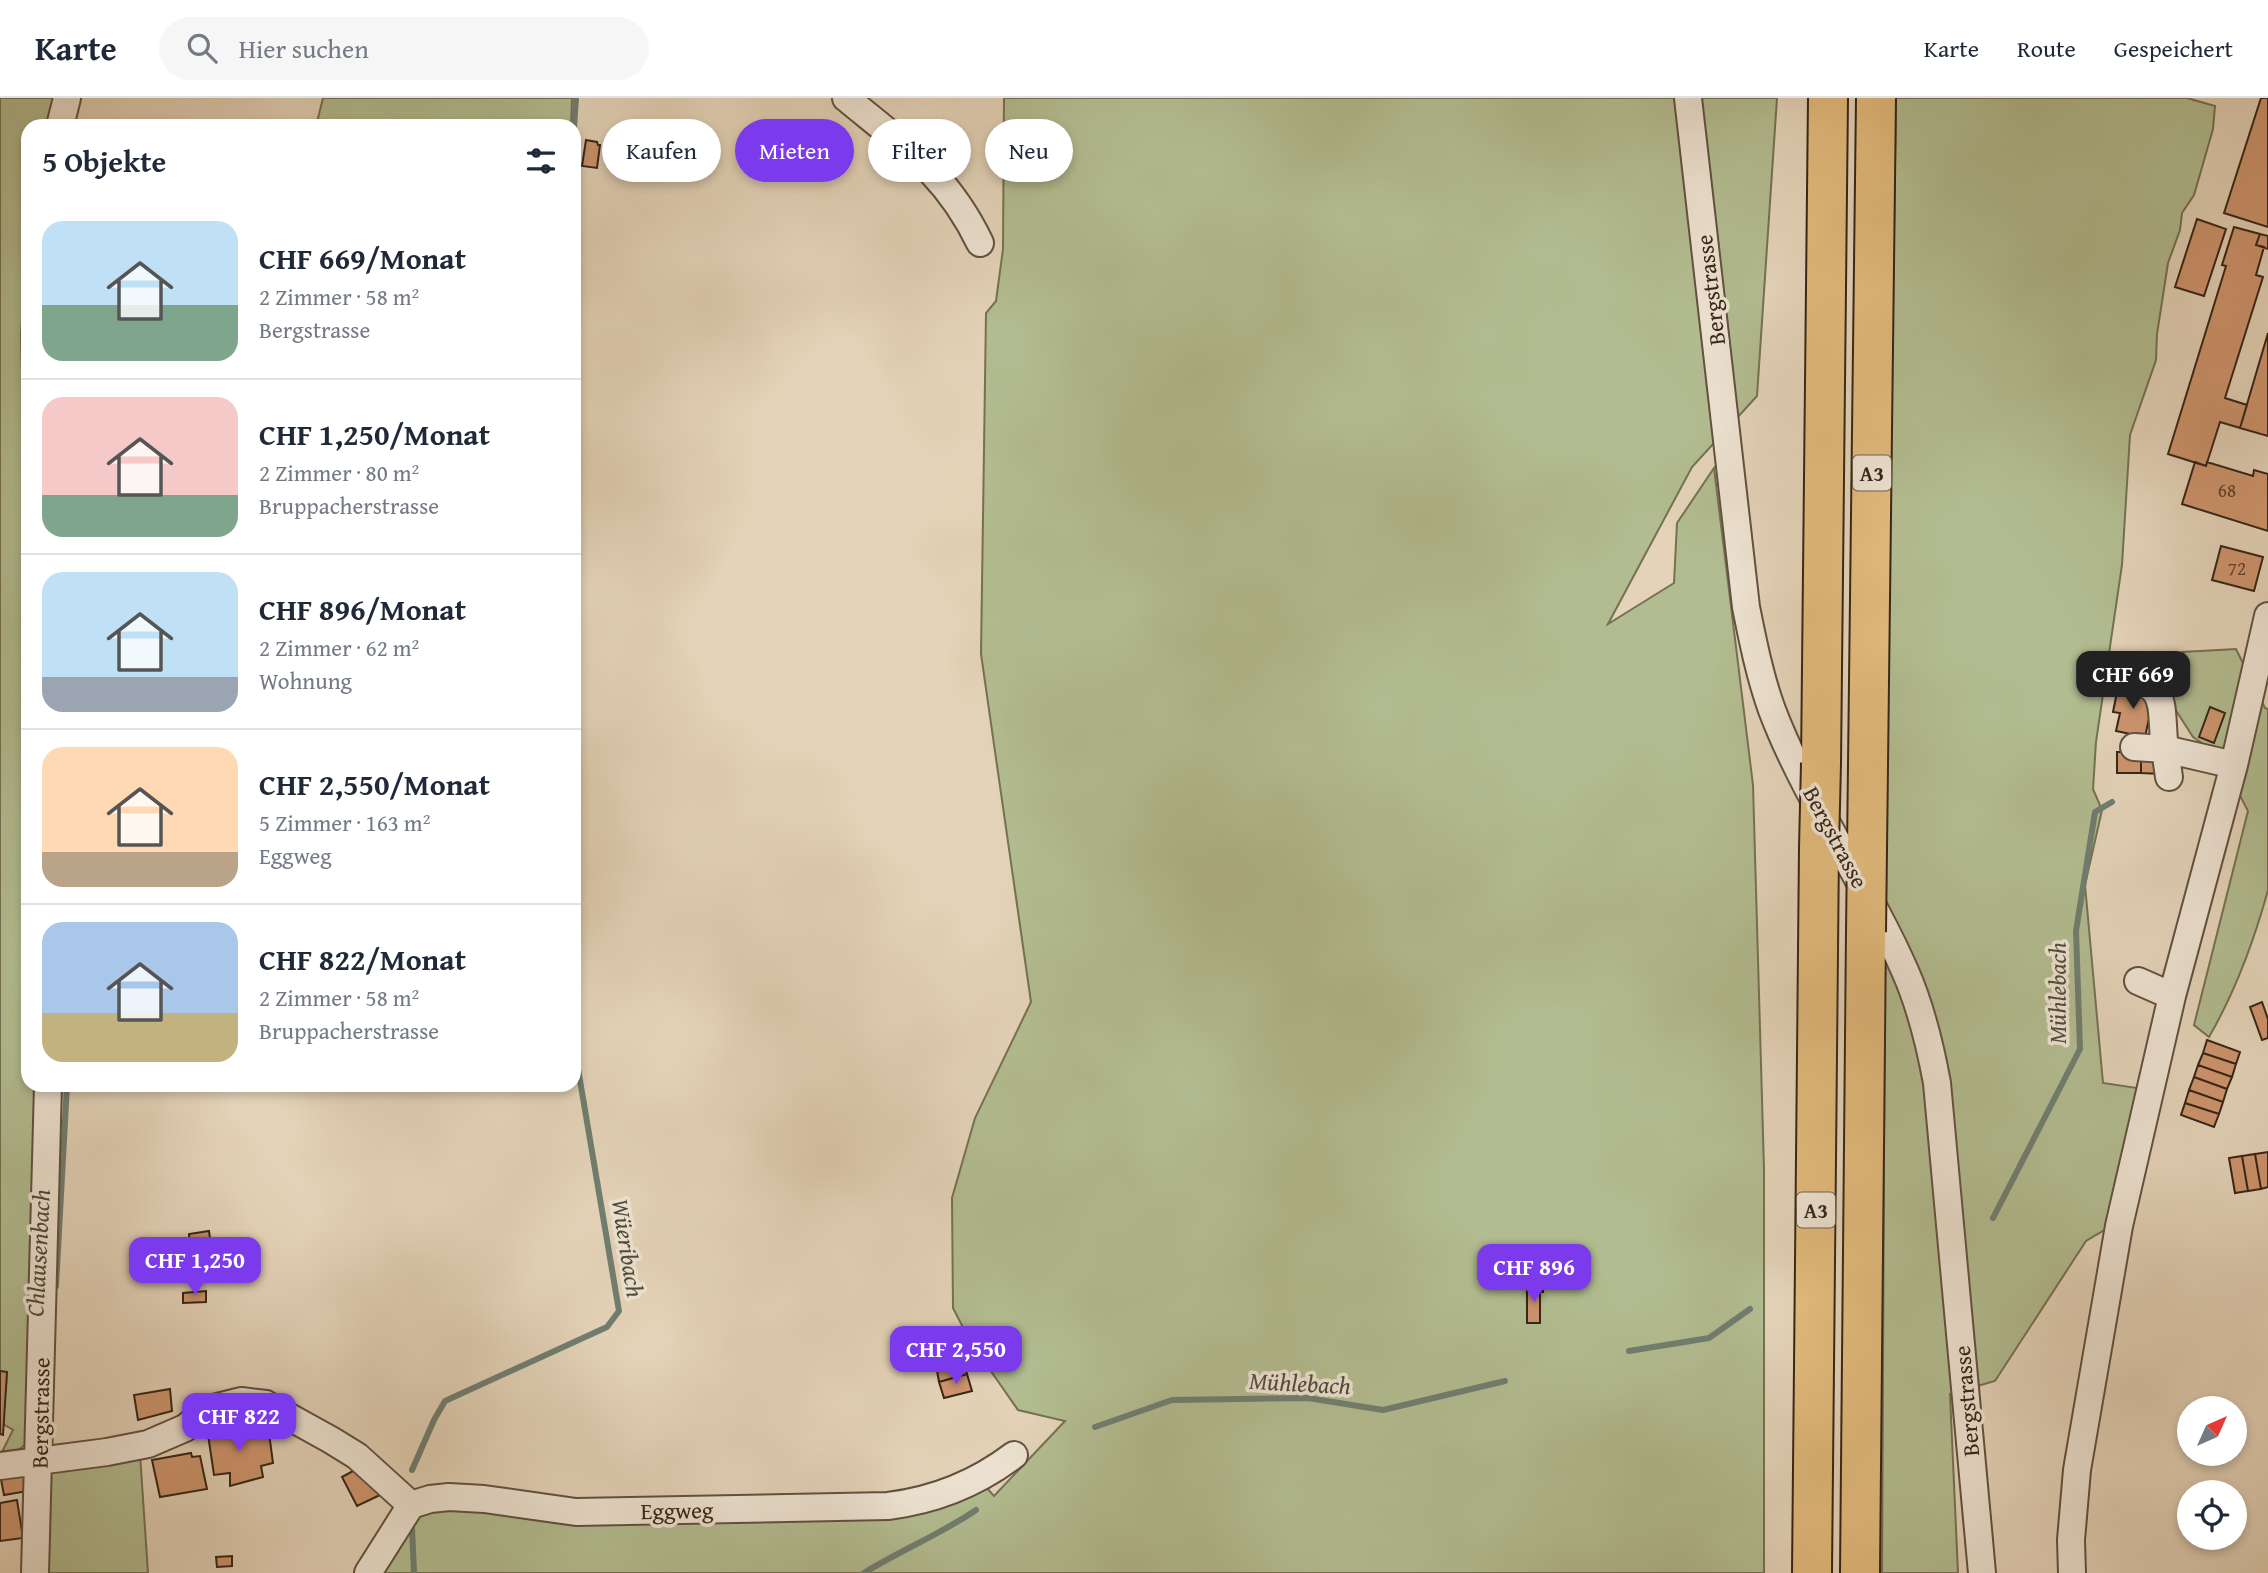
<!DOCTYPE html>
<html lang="de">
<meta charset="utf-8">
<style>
:root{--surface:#fff;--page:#f6f6f7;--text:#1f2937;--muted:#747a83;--line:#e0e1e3;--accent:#7c3aed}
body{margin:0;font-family:"Gentium Book Plus",serif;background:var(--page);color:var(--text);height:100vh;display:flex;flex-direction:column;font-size:26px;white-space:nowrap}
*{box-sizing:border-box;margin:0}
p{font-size:23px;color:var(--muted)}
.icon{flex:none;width:38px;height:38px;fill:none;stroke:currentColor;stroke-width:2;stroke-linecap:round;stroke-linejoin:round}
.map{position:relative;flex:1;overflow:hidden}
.drawer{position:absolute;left:21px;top:21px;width:560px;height:973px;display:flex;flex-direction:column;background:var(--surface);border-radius:21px;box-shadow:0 4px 10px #0003}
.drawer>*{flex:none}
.guide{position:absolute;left:602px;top:21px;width:665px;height:63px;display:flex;gap:14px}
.needle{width:46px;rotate:45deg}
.buttons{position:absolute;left:2177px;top:1298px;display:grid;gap:14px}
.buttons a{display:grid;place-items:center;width:70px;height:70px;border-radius:50%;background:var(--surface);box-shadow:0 4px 10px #0003;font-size:35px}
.price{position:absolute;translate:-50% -60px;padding:0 16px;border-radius:14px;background:var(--accent);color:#fff;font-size:23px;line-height:46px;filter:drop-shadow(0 2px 4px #0008)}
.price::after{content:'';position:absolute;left:50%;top:42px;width:21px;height:16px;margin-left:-10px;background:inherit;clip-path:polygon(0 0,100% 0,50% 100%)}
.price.current{background:#222;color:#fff}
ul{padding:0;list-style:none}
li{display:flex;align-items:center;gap:21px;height:175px;padding:0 21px}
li+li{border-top:2px solid var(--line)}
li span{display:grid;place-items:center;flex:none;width:196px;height:140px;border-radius:21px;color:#555}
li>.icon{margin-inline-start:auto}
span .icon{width:84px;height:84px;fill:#fffc;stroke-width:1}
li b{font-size:30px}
h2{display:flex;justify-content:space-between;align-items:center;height:84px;padding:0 21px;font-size:30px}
.tag{padding:0 24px;border-radius:32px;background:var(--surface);box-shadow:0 4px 10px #0003;font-size:24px;line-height:63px}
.tag.current{background:var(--accent);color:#fff}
header{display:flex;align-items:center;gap:42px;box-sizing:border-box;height:98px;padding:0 35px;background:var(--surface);border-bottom:2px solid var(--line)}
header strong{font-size:33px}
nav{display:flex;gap:38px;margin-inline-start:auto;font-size:24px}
.search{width:490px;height:63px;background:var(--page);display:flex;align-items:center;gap:18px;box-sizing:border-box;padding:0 24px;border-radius:38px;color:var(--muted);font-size:26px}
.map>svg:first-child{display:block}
.green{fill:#b2bc90;stroke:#747154;stroke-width:2}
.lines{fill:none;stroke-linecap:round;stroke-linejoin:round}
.stream{stroke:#707e70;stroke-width:6}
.building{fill:#ce956e;stroke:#362618;stroke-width:2}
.minor-casing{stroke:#625140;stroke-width:30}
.highway-casing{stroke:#362618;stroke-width:42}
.minor{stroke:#ede2d1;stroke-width:26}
.highway{stroke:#e2ba7c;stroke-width:38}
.highway-bridge-casing{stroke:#362618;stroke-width:42;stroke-linecap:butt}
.highway-bridge{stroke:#e2ba7c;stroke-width:38}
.labels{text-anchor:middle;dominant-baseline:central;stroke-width:7;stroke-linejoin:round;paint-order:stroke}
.number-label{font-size:19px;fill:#5c422e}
.shield{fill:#ede2d1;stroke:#6d5e50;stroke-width:2}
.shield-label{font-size:21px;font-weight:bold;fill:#362618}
.street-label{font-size:23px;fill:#362618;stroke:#ede2d1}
.water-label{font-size:24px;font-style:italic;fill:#4e4b3c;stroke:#ede2d1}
</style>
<header>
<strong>Karte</strong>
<div class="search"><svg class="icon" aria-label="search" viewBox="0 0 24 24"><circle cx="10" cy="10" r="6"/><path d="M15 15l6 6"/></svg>Hier suchen</div>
<nav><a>Karte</a><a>Route</a><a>Gespeichert</a></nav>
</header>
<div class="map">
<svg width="2268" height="1475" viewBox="0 0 2268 1475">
<rect width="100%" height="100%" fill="#e4d3b8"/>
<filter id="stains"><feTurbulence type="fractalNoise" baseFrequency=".00286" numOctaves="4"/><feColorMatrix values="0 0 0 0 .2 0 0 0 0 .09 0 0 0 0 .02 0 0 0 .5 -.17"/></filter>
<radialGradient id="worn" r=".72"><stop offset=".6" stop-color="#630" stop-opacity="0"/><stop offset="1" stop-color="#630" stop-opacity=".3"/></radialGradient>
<path class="green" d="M0,0H60L53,28H28V128L21,238L28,487V987H40L28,1343C20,1353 12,1355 0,1358L13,1332L3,1326L7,1274L0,1273Z
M323,0H572L571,28H316Z
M1004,0H1777L1757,298L1692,369L1608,526L1674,485L1677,425L1714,370L1753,687L1764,1071V1475H376L420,1414L466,1406L585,1426L986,1389L994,1398L1065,1323L1018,1312L970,1243L953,1210L952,1100L975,1020L1031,904L981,556L986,215L996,203L1003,151Z
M1896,0H2187L2215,8L2213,31L2194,97L2182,115L2180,132L2168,165L2157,236L2156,262L2130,337L2122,467L2096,644L2093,691L2102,712L2085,787L2103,985L2137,990L2106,1131L2086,1143L1995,1283L1950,1296L1958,1475H1882L1886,657Z
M2236,551L2265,610L2268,611V792C2254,843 2235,894 2209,939L2194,927L2248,713L2219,657L2193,639L2161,589L2182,554Z
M140,1356L148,1475H44L46,1375Z"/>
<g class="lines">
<path class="stream" d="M574,29L576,0
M1993,1120L2080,951L2076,833L2095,714L2112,704
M56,1188L67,987
M1629,1253L1709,1240L1750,1211
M1095,1329L1172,1302L1308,1300L1383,1312L1505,1283
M412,1372L434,1322L445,1303L607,1229L619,1213L574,947
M412,1429L414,1475
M864,1475C901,1452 941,1436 976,1412"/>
</g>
<path class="building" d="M2261,0H2268V129L2224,115Z
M586,42L597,44L598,47H600L597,70L582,68Z
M2197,121L2226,131L2204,198L2175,189Z
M2234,129L2260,136L2256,147L2264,149L2256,177L2263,179L2225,300L2247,307L2240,330L2220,324L2206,368L2168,356L2226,168L2222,167Z
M2260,136L2268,138V151L2256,147Z
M2268,235V338L2240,330Z
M2195,364L2206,368L2207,364L2253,378L2254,372L2268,376V433L2182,406Z
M2221,448L2263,459L2254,493L2212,482Z
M2118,589L2154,597L2145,639L2116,633L2120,615L2113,614Z
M2210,609L2225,615L2214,645L2199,639Z
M2141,650L2161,654V676L2141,675Z
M2141,650V675H2117V654H2133Z
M2262,904L2268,921V940L2262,942L2250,909Z
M2207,942L2240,954L2236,966L2203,955Z
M2203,955L2236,966L2232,979L2198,967Z
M2198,967L2232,979L2227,991L2194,979Z
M2194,979L2227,991L2223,1004L2189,992Z
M2189,992L2223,1004L2219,1016L2185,1005Z
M2185,1005L2219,1016L2214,1029L2181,1017Z
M2268,1054V1089L2261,1091L2255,1056Z
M2255,1056L2261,1091L2248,1093L2242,1058Z
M2242,1058L2248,1093L2235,1095L2229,1060Z
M209,1133L212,1155L191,1159L189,1136Z
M202,1170L203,1181L183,1182V1172Z
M1527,1188H1543V1194H1540V1225H1527Z
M206,1193V1204L183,1205V1195Z
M961,1259L967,1276L939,1284L936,1267Z
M0,1273L7,1274L3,1337L0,1336Z
M967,1276L972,1293L944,1300L939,1284Z
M170,1291L172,1313L138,1322L134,1297Z
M240,1326L243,1337L269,1335L273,1365L261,1368L263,1379L230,1388V1375L214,1377L207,1330Z
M191,1355L192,1359L200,1358L207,1391L160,1399L152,1362Z
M362,1368L380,1397L357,1408L342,1379Z
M23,1369L28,1393L4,1397L0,1376Z
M17,1402L23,1440L0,1443V1405Z
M232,1458V1468L217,1469L216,1459Z"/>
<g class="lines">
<g class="minor-casing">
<path id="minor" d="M846,0C903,47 947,76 980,145
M1688,0L1746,509C1753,544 1760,579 1772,612C1807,704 1866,784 1905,873C1921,909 1930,947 1937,985L1982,1475
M60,28L67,0
M2116,580C2172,584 2159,607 2165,651L2234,667
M2134,649L2165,651L2169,679
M2138,883L2172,898
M0,1368L107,1354L148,1346L185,1330L209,1311L241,1303L266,1306L331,1342L357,1358L411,1407
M35,1475L48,987
M368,1475L411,1407L430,1401L449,1399L484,1401L576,1414L888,1408C936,1402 976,1386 1014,1357
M2072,1475L2071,1442L2077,1372L2119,1128L2172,898L2234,667L2268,518"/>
</g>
<g class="highway-casing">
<path id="highway" d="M1821,665L1828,0
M1867,751L1876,0
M1812,1475L1819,750
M1860,1475L1866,834"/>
</g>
<use href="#minor" class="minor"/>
<use href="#highway" class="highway"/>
<g class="highway-bridge-casing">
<path id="highway-bridge" d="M1819,750L1821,665
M1866,834L1867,751"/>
</g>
<use href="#highway-bridge" class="highway-bridge"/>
</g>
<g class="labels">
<g class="number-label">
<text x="2227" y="392">68</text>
<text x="2237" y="470">72</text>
</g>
<g class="shield">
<rect x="1853" y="357.5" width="38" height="35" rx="5"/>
<rect x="1797" y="1094.5" width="38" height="35" rx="5"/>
</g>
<g class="shield-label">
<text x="1872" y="375">A3</text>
<text x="1816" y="1112">A3</text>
</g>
<g class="street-label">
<text transform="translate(1710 192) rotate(-97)">Bergstrasse</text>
<text transform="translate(1836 739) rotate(62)">Bergstrasse</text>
<text transform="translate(1966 1303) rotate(-95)">Bergstrasse</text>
<text transform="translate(40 1315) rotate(-89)">Bergstrasse</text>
<text transform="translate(677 1412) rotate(-1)">Eggweg</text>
</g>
<g class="water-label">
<text transform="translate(2057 895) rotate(-90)">Mühlebach</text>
<text transform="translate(628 1150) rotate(81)">Wüeribach</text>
<text transform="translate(38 1155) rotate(-87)">Chlausenbach</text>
<text transform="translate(1300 1285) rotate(3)">Mühlebach</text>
</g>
</g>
<rect width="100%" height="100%" filter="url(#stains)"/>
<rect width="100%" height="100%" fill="url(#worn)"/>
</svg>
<div class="buttons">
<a><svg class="needle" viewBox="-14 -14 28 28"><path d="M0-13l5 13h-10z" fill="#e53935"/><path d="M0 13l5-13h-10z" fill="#747a83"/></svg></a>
<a><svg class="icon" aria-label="locate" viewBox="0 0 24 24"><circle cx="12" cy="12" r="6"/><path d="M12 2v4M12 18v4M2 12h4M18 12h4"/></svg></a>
</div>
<b class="price current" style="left:2133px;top:613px">CHF 669</b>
<b class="price" style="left:195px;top:1199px">CHF 1,250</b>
<b class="price" style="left:1534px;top:1206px">CHF 896</b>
<b class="price" style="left:956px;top:1288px">CHF 2,550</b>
<b class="price" style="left:239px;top:1355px">CHF 822</b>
<div class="guide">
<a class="tag">Kaufen</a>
<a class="tag current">Mieten</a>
<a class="tag">Filter</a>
<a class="tag">Neu</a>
</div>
<section class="drawer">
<h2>5 Objekte<svg class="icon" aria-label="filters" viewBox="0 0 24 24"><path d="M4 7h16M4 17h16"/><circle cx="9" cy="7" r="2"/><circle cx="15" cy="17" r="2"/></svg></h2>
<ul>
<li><span style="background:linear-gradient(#bfe0f5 60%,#7fa58c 0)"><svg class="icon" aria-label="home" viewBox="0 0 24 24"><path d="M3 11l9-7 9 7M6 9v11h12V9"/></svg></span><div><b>CHF 669/Monat</b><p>2 Zimmer · 58 m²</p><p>Bergstrasse</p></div></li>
<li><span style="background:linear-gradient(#f6c9c9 70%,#7fa58c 0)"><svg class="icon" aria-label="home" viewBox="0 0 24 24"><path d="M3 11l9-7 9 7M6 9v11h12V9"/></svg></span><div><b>CHF 1,250/Monat</b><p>2 Zimmer · 80 m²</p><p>Bruppacherstrasse</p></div></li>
<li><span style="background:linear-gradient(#bfe0f5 75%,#9aa5b1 0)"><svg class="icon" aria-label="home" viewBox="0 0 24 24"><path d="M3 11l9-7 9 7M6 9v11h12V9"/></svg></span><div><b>CHF 896/Monat</b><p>2 Zimmer · 62 m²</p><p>Wohnung</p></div></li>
<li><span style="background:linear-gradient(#ffd9b3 75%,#b9a48a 0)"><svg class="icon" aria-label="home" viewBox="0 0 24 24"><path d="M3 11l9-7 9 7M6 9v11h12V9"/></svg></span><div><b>CHF 2,550/Monat</b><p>5 Zimmer · 163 m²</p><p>Eggweg</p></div></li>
<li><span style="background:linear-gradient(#a9c7e8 65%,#c2b280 0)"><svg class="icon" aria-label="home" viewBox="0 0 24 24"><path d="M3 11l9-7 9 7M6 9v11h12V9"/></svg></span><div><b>CHF 822/Monat</b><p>2 Zimmer · 58 m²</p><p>Bruppacherstrasse</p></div></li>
</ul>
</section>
</div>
